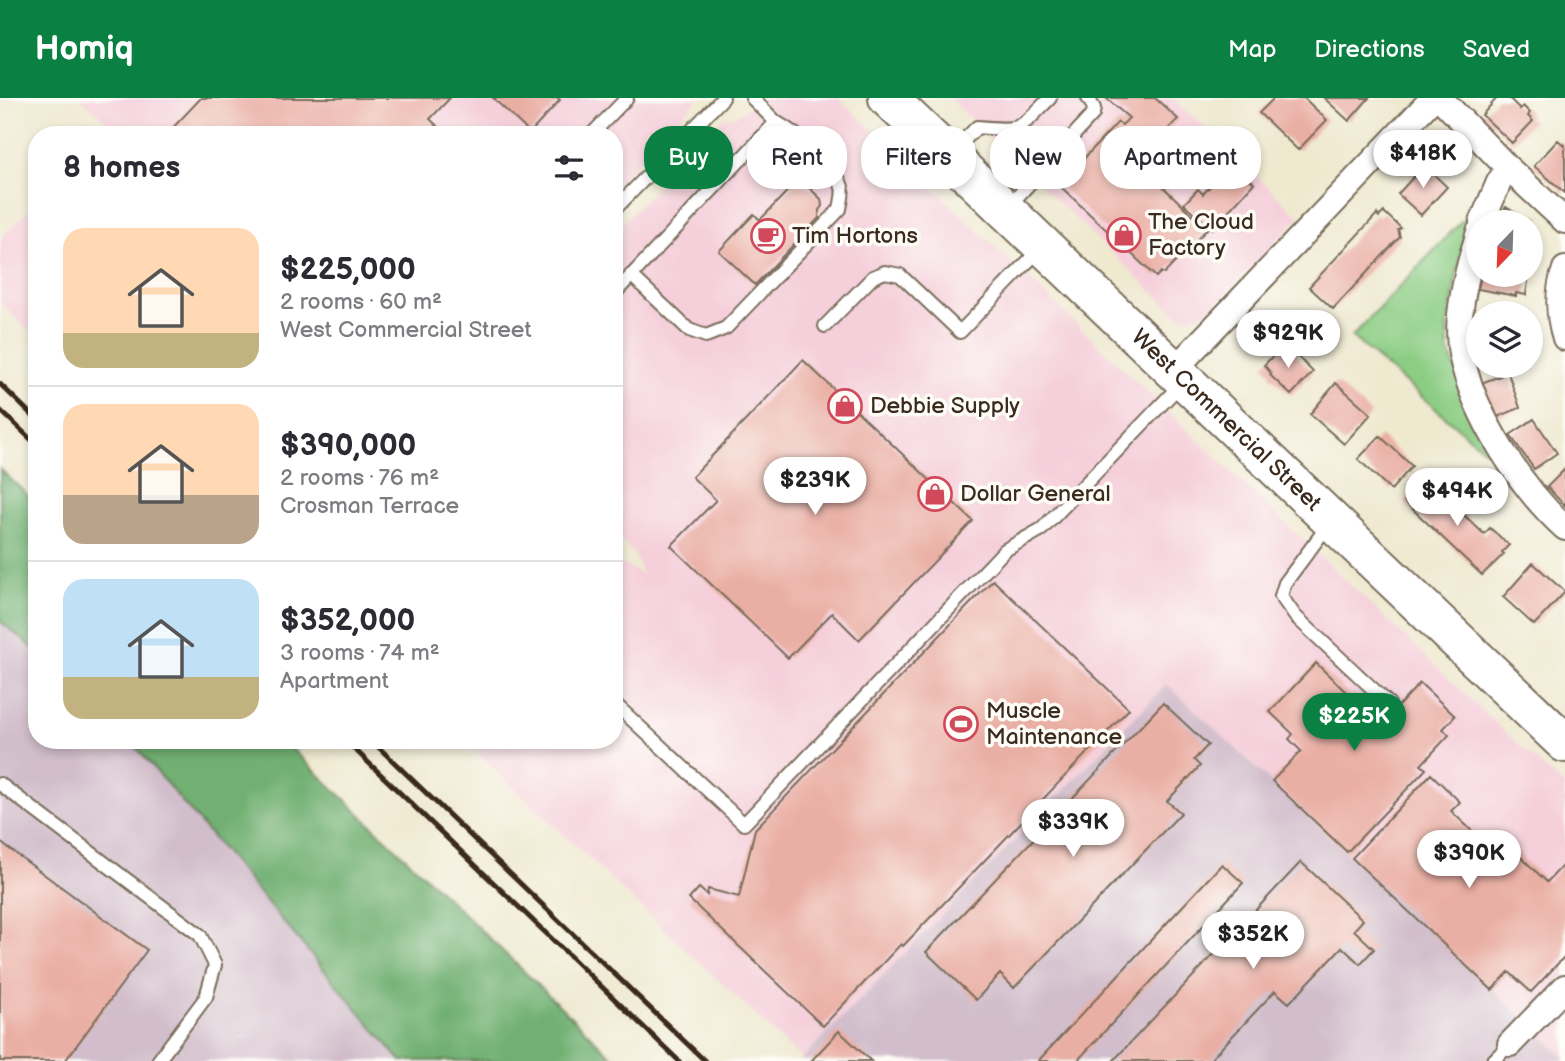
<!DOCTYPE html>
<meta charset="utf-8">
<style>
:root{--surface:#fff;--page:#f7f7f7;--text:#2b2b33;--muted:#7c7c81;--line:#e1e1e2;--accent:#0b8043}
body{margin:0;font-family:"Balsamiq Sans",sans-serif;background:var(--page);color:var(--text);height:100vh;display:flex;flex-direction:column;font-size:26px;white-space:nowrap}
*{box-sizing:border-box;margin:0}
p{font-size:23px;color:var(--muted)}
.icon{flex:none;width:38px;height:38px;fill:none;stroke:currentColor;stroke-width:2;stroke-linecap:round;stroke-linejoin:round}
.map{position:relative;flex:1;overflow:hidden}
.sheet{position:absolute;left:28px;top:28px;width:595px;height:623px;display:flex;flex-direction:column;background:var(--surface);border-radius:28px;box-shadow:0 4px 10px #0003}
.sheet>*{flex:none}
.banner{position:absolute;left:644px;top:28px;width:665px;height:63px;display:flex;gap:14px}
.needle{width:46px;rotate:203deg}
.buttons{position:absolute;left:1466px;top:112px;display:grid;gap:14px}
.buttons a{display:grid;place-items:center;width:77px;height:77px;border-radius:50%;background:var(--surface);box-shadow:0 4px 10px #0003;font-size:35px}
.price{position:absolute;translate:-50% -60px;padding:0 16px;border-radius:24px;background:#fff;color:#222;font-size:23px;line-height:46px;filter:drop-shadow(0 2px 4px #0008)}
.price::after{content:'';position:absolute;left:50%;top:42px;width:21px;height:16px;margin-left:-10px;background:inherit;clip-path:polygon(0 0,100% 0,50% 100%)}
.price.selected{background:var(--accent);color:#fff}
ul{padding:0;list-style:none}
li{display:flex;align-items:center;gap:21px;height:175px;padding:0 35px}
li+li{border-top:2px solid var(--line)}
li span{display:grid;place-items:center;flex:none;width:196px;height:140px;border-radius:21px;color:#555}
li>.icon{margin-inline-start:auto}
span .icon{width:84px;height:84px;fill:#fffc;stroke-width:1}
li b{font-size:30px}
h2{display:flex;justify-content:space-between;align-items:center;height:84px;padding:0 35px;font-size:30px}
.pill{padding:0 24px;border-radius:28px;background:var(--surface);box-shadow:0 4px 10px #0003;font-size:24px;line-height:63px}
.pill.selected{background:var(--accent);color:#fff}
header{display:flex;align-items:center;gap:42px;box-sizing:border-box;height:98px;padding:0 35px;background:var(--accent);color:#fff}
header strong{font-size:33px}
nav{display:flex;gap:38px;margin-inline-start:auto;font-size:24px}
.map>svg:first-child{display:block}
.built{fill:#f5cfda}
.industrial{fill:#d1bdcb}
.green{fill:#8ccd84;stroke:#647c51;stroke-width:2}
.forest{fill:#71b072;stroke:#566d48;stroke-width:2}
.building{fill:#eaafa4}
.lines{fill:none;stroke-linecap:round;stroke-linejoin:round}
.lane-casing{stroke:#7a6d5c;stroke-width:16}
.street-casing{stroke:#7a6d5c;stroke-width:28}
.primary-casing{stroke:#7a6d5c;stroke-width:42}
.lane{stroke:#fff;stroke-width:12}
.street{stroke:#fff;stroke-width:24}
.primary{stroke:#fff;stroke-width:38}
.rail{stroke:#3b2a1e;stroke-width:5}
.labels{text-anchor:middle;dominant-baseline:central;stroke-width:7;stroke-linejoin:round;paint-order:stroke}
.poi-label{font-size:23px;fill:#3b2a1e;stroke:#fdfcf7;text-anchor:start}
.street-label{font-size:23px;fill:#3b2a1e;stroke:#fdfcf7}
</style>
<header>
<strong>Homiq</strong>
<nav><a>Map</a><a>Directions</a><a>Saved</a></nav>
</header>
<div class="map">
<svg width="1565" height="963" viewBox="0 0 1565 963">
<rect width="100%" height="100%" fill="#fdfcf7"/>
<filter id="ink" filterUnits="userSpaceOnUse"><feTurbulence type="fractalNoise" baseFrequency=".0143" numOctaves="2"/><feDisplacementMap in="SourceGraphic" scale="14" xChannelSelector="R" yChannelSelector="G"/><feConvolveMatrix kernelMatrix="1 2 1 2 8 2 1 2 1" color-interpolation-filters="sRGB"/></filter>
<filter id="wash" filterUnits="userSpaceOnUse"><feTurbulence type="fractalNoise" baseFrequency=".00686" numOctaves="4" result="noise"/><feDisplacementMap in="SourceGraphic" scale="28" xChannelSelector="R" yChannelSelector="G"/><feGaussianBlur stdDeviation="1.57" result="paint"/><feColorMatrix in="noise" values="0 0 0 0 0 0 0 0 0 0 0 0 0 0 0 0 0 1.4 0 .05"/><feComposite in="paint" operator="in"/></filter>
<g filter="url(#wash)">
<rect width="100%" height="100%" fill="#efe9d0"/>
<path class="built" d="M81,0H699L614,89V37H98L108,25Z
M763,0H839L1504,633L1565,689V960L1167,586L802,961L463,642H614V461L643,477L634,455L614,436V134L723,20L735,18Z
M949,0H1173L1300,119L1208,214L1187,220L1176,216Z
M37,103V240L0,205V142Z"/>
<path class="industrial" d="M0,523L37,553V642H130L401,963H0Z
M1167,586L1565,960V963H800Z"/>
<path class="green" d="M1474,110L1460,159L1447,230L1448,252L1488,352L1485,353L1352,239Z"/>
<path class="forest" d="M0,371L37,406V553L0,523Z
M130,642H283L617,963H401Z"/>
<g id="blocks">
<path class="building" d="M201,0H450L430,21L447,37H166Z
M493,0H558L560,2L530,35Z
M1106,0H1155L1178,21L1152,48L1173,67L1158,84L1207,131L1164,176L1161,174L1156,179L1059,87L1118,24L1122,27L1129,20Z
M1274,0H1304L1327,22L1298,52L1259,15Z
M1324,0H1369L1349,23Z
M1497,0H1509L1520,11L1523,8L1530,15L1528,18L1533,23L1512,45L1482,17Z
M1558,42L1565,48V95L1534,68Z
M1231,65L1254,85L1212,131L1184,106L1198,91L1203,96Z
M1424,67L1447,89L1421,117L1398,96Z
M796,84L804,85L821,101L822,108L819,112V120L755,187L719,153L754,116L760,122Z
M1506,109L1529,123L1528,124H1497Z
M1384,114L1401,130L1398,132L1400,139L1333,211L1309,189L1377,116L1379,119Z
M1481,177H1529L1526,197L1516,195V198L1478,191Z
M1473,223L1479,224V253L1471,252Z
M1285,246L1313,274L1291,297L1270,277L1271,275L1264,267Z
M803,262L973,423L859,542L832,515L788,560L671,448L716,402L692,379Z
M1508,275L1520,310L1497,319L1494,310L1491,311L1481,285Z
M1336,285L1371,316L1344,346L1310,316Z
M1534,321L1557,355L1534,371L1510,337Z
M1380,338L1412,368L1391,392L1358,361Z
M1565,371V408L1547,389Z
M1426,381L1484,436L1490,430L1509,447L1502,454L1504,456L1482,477L1405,404Z
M1533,465L1565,494L1534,527L1503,499Z
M993,482L1129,611L903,848L901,846L823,928L689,801L699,790L707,797L708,791L739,799L755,731Z
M1316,565L1380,627L1420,585L1455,618L1443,631L1449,637L1421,667L1426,671L1347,754L1272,683L1301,653L1289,641L1293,636L1270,614Z
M1163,605L1208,647L1194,662L1200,668L1167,703L1181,715L1014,890L1000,876L976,902L926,854Z
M1431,676L1460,704L1451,713L1491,751L1501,740L1547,784L1565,765V858L1531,894L1509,874L1492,892L1352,760Z
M0,744L147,852L65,963H0Z
M1301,764L1363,822L1354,832L1374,851L1360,866L1342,849L1289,905L1275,893L1209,963H1113Z
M1222,766L1243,785L1077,963H1038Z
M839,933L871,963H811Z"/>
</g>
</g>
<g filter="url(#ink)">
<use href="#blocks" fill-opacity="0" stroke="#7a6d5c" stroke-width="2"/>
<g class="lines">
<g class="lane-casing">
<path id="lane" d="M591,37L627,0
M952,55L977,29C1024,33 1018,32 1050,0
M1008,109L1093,16L1094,10L1088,0
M614,112L723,0
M631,177L689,232L706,238L726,230L840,111C841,104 844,96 842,89C834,64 798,37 776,24
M614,196L776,24L752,0
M825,228L873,179L885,174L900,177L960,234L1041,150
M1329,426L1285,485L1281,498L1295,518L1389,606
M614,605L744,726L1005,452L1042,431L1182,285
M0,686L200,837L215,867L206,899L158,963
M1493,963L1510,946"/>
</g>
<g class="street-casing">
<path id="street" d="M1440,0L1508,70L1565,123
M1482,124L1499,84L1508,70
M1479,134C1468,169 1454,220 1461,256C1473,316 1520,389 1565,430
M1565,171C1557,193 1558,218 1565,240
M1174,272L1433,0
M1510,946L1565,889"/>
</g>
<g class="primary-casing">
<g id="primary">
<path id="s1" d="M888,0L1565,645"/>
</g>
</g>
<use href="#lane" class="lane"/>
<use href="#street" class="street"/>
<use href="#primary" class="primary"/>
<path class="rail" d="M0,286L37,322
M0,312L37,347
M345,642L679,963
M371,642L705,963"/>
</g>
</g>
<defs>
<g id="shop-ring" transform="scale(1.75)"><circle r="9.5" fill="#fdfcf7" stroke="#d1495b" stroke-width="1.5"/><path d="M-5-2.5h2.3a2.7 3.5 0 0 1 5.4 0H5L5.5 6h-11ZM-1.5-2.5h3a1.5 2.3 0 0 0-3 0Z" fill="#d1495b"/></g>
<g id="cafe-ring" transform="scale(1.75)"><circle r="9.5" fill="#fdfcf7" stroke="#d1495b" stroke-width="1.5"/><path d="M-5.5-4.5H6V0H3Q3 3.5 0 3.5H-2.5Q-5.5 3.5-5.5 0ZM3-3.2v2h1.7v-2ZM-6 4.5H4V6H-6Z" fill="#d1495b"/></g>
<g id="stadium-ring" transform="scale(1.75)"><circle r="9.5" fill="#fdfcf7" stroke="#d1495b" stroke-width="1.5"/><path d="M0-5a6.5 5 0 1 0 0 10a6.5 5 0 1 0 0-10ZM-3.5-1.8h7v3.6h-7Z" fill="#d1495b"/></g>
</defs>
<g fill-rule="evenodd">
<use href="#shop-ring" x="1124" y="137"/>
<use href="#cafe-ring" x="768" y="138"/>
<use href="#shop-ring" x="845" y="308"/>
<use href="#shop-ring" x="935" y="396"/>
<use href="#stadium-ring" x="961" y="626"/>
</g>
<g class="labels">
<g class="poi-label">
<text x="1148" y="124">The Cloud<tspan x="1148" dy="26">Factory</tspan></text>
<text x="792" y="138">Tim Hortons</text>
<text x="870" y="308">Debbie Supply</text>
<text x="960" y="396">Dollar General</text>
<text x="986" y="613">Muscle<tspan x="986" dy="26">Maintenance</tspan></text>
</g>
<g class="street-label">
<text stroke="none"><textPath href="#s1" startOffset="467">West Commercial Street</textPath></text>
</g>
</g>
</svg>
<div class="buttons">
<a><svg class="needle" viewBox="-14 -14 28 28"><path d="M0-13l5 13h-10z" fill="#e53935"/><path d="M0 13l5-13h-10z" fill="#7c7c81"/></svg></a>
<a><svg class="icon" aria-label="layers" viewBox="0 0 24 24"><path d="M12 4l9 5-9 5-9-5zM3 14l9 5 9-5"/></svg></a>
</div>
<b class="price" style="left:1423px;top:92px">$418K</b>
<b class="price" style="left:1288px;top:272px">$929K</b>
<b class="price" style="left:815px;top:419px">$239K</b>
<b class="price" style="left:1457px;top:430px">$494K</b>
<b class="price selected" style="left:1354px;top:655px">$225K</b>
<b class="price" style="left:1073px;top:761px">$339K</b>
<b class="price" style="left:1469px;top:792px">$390K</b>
<b class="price" style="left:1253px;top:873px">$352K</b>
<div class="banner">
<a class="pill selected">Buy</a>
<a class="pill">Rent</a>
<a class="pill">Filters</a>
<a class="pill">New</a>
<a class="pill">Apartment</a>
</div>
<section class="sheet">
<h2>8 homes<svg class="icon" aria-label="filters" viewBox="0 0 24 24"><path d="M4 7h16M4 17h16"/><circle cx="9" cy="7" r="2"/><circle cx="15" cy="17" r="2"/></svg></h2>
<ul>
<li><span style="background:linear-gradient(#ffd9b3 75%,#c2b280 0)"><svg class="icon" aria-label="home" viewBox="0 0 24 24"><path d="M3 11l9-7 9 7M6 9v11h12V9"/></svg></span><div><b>$225,000</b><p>2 rooms · 60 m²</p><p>West Commercial Street</p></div></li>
<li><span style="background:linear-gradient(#ffd9b3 65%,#b9a48a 0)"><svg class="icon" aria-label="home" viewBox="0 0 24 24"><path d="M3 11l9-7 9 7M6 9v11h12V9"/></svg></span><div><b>$390,000</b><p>2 rooms · 76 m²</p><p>Crosman Terrace</p></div></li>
<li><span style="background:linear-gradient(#bfe0f5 70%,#c2b280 0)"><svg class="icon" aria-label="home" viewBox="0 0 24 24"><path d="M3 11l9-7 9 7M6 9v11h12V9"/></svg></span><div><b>$352,000</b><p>3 rooms · 74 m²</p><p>Apartment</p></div></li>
</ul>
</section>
</div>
